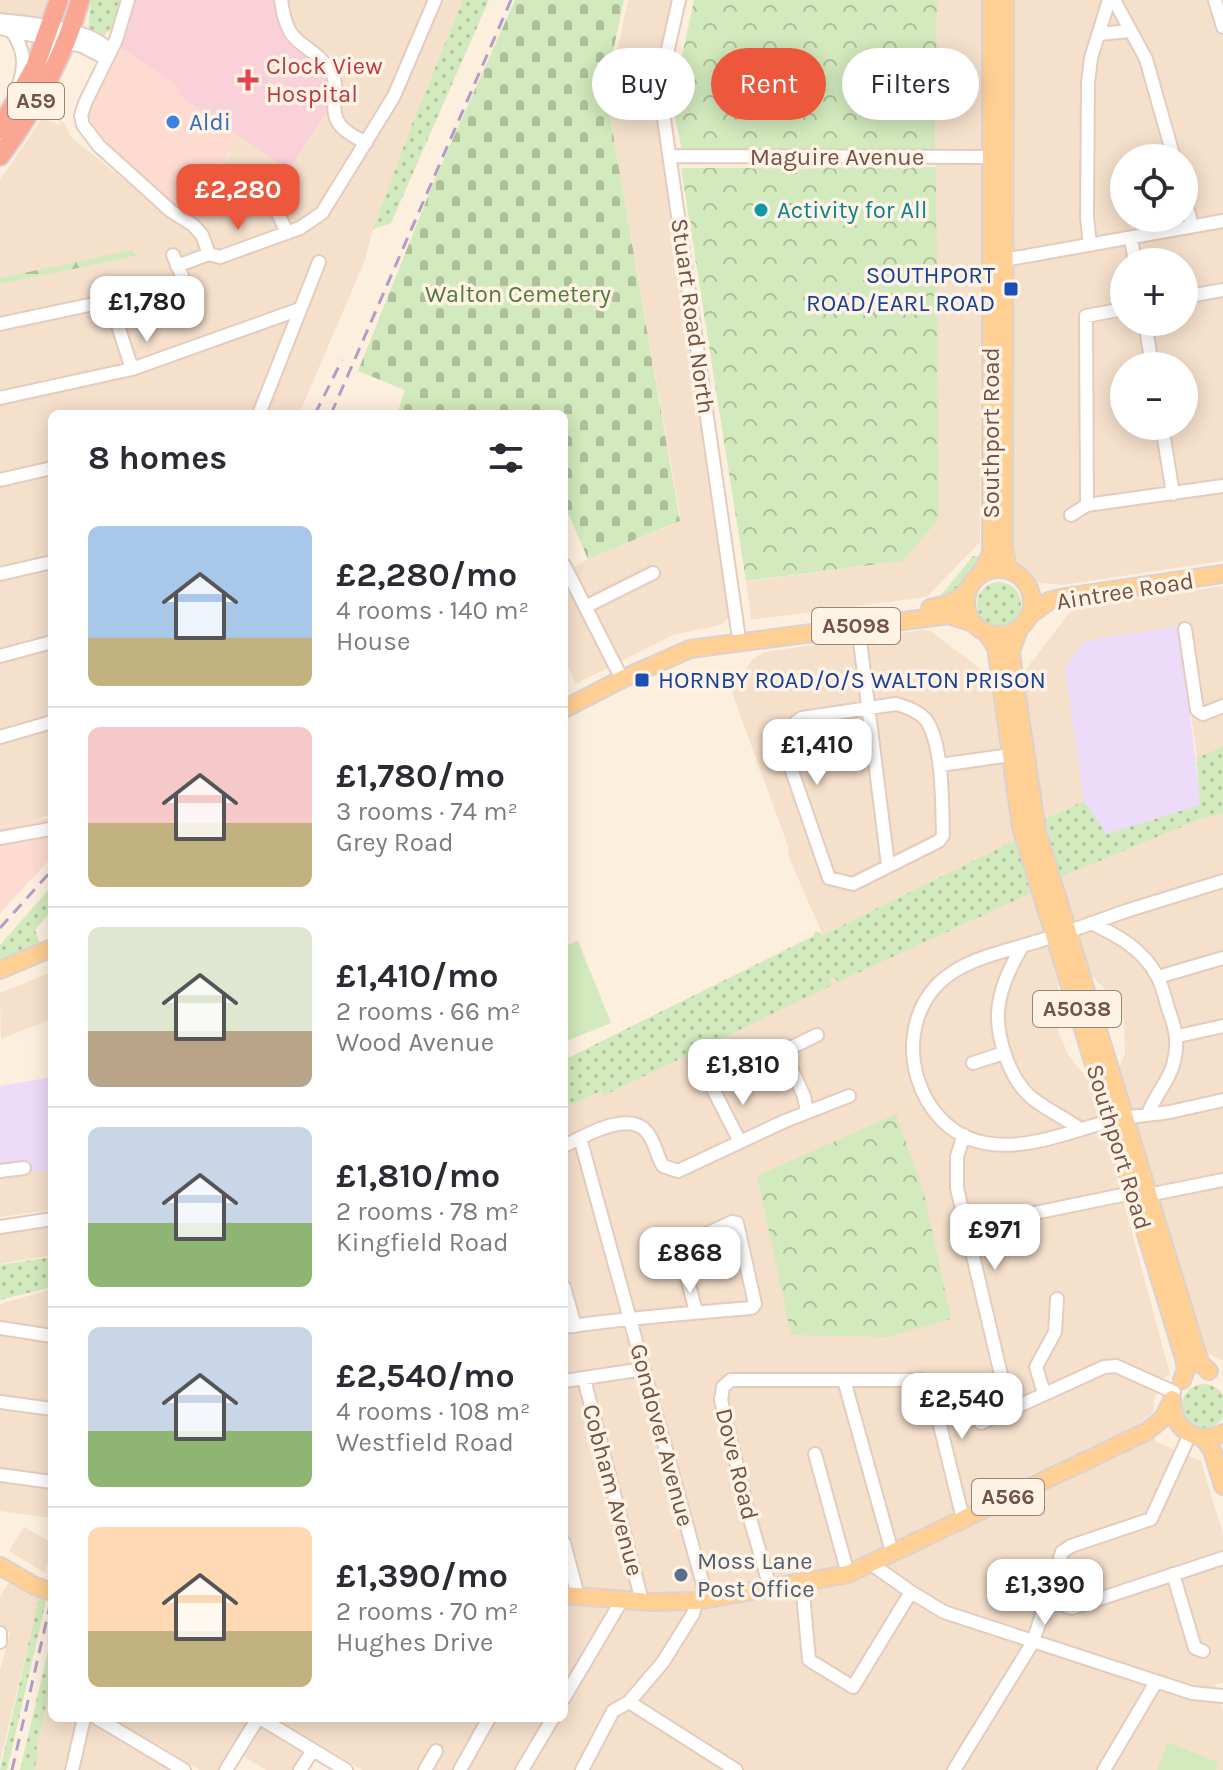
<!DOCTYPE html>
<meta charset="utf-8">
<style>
:root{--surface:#fff;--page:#f7f7f7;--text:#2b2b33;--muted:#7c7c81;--line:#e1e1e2;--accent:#ed583d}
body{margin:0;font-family:Karla,sans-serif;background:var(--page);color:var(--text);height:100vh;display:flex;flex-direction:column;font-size:30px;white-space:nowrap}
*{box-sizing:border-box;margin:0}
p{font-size:26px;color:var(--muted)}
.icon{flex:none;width:44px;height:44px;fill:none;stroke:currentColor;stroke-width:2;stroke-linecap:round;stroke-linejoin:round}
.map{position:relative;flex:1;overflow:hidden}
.panel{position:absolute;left:48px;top:410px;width:520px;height:1312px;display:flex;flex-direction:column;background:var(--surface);border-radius:12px;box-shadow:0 4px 20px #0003}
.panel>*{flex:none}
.guide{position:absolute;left:592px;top:48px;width:510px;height:72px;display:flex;gap:16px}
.fabs{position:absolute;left:1110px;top:144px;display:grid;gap:16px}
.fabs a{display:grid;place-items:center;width:88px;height:88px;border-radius:50%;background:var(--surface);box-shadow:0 4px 20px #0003;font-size:40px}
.price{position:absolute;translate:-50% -68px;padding:0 18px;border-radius:16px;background:#fff;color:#222;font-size:26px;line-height:52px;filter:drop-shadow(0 2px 4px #0008)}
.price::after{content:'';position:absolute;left:50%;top:48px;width:24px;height:18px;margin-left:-12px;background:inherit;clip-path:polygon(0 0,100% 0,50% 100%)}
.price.current{background:var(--accent);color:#fff}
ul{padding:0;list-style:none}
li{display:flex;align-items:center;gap:24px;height:200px;padding:0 40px}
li+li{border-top:2px solid var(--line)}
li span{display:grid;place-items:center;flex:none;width:224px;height:160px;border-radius:12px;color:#555}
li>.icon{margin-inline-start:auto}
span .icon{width:96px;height:96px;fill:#fffc;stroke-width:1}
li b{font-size:34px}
h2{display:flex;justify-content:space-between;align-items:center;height:96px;padding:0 40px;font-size:34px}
.pill{padding:0 28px;border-radius:36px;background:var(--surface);box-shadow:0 4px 20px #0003;font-size:28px;line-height:72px}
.pill.current{background:var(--accent);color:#fff}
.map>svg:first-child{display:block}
.residential{fill:#f5e0cc;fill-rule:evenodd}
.commercial{fill:#fedbd1}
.education{fill:#ecdbf9}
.medical{fill:#fbd1d9}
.grass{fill:url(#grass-dots)}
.forest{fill:url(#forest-firs)}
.cemetery{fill:url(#cemetery-stones)}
.park{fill:url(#park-crowns)}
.garden{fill:#d2eabd}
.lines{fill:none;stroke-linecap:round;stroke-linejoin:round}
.minor-casing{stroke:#e3ccbd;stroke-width:16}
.major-casing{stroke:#dbd2cf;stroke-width:20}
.highway-casing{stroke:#dbd2cf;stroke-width:22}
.minor{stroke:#fff;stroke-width:12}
.major{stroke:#ffcf93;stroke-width:16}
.highway{stroke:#faa692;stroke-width:18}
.rail{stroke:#b09ec5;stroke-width:3;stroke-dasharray:12 8;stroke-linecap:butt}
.health-dot{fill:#e0444e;stroke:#fff3e5;stroke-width:3}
.shop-dot{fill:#3f7fe0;stroke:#fff3e5;stroke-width:3}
.culture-dot{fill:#0f9aa8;stroke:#fff3e5;stroke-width:3}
.transit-dot{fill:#1a4fb4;stroke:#fff3e5;stroke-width:3}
.service-dot{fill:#5c6f8a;stroke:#fff3e5;stroke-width:3}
.labels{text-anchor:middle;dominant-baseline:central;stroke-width:7;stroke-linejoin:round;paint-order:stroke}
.shield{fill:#fff3e5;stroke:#9d8376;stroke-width:2}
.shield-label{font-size:22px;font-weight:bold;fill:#735346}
.health-label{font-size:24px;fill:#be3a42;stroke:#fff3e5;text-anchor:start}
.shop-label{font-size:24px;fill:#366cbe;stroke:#fff3e5;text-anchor:start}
.street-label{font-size:24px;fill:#735346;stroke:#fff3e5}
.culture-label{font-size:24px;fill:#0d838f;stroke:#fff3e5;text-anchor:start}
.transit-label{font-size:24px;fill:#164399;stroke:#fff3e5;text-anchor:end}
.park-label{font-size:24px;fill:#547a3d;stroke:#fff3e5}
.service-label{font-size:24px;fill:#4e5e75;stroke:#fff3e5;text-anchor:start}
</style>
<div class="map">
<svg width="1223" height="1770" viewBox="0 0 1223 1770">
<defs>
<pattern id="grass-dots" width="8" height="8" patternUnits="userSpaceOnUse" patternTransform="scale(2)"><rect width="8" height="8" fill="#d2eabd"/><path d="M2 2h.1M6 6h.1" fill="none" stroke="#afc09b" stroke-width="1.8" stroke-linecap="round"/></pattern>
<pattern id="forest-firs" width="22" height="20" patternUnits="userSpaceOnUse" patternTransform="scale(2)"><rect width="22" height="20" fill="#d2eabd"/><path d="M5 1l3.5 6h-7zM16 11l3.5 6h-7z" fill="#afc09b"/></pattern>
<pattern id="cemetery-stones" width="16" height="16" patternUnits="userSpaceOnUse" patternTransform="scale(2)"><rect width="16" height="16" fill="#d2eabd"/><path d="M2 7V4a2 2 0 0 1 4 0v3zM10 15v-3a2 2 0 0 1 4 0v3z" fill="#afc09b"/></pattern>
<pattern id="park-crowns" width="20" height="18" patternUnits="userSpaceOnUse" patternTransform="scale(2)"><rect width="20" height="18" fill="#d2eabd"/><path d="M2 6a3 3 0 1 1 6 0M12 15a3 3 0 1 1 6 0" fill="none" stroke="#afc09b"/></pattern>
</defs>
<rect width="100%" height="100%" fill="#fdefde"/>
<path class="residential" d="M0,0H53L46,22L0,16Z
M286,0H463L412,124L373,229L365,260L299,414H52V814L25,823L0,826V284L137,256L132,251L0,278V180L40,121L45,119L61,125L58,119L65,124L71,137L175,221L186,226L240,135L290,170L342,85L335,59L308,46L285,5Z
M628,0H675L660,74L731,615L721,625L673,635L576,684L564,659V573L586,560L681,521L607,99Z
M937,0H982L980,542L927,597L751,620L746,582L903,561L939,519L935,151Z
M1010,0H1223V561L1062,585L1040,583L1015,567L1008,540ZM1124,158H1184V218H1124ZM1124,262H1184V322H1124ZM1124,366H1184V426H1124Z
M1223,586V746L1197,758L1179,626L1065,667L1084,801L1044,819L1020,677L1073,608Z
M922,630L930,631L990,676L1015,840L823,935L789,858L788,846L731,690L753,659L764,652Z
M1223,814V1361L1206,1352L1201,1339L1119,1067L1125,1054L1124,1020L1108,992L1091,975L1061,877L1203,818Z
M1032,893L1058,984V1032L1069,1056L1092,1084L1170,1374L1162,1380L1154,1400V1411L1142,1421L1157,1442L1201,1461L1223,1535V1683L1215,1684L1223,1712V1770H362L275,1718H564V1108L601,1091L603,1096L831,985L830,980L835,977L838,982Z
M52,972V1019L1,1039L0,993Z
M48,1170L52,1210L0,1217V1176Z
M52,1224V1255L0,1264V1231Z
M52,1289V1518L0,1511V1304Z
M24,1527L52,1543L45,1573L9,1551Z
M12,1577L40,1594L0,1762V1670L10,1633L0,1625V1597Z
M52,1679V1718H77L65,1770H34L38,1752L36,1751Z
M111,1718H246L249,1720L218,1770H199Z
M90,1722L171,1770H79Z
M261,1727L303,1752L292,1770H266L243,1756Z"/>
<path class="commercial" d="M121,48L182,89L179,96L240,135L189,216L123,161L94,130L90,118V107Z
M50,818L52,857L0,913V827Z"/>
<path class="education" d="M1179,626L1201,805L1106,834L1084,801L1065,667L1084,641Z
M52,1077V1199L47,1170L0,1176V1086Z"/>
<path class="medical" d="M130,0H274L286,40L320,66L328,86V108L290,170L178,95L181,89L121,48Z"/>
<path class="grass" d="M91,0H120L114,25L103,37L88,32Z
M463,0H489L391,223L373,229L412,124Z
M973,556H983C975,579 955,593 934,604Z
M977 604a22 22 0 1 1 44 0a22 22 0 1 1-44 0Z
M1223,746V814L1203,818L1061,877L1044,819L1084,801L1106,834L1200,805L1197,758Z
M1015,840L1032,893L838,982L835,978L830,979L832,985L603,1096L601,1091L564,1108V1060L813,936L816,931L823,935Z
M52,886V910L35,930L40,944L0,959V945Z
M52,1257V1287L0,1300V1265Z
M1182 1406a22 22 0 1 1 44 0a22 22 0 1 1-44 0Z
M39,1597L46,1601L7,1770H0Z
M52,1634V1679L36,1751L39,1752L34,1770H20Z"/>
<path class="forest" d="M132,250L137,256L0,284V278Z"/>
<path class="cemetery" d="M515,0H624L612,56L607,99L680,521L588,559L564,504V414H397L405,390L358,371L435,179Z"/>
<path class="park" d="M694,0H937L935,151H682L672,103Z
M936,167L939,519L903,561L746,581L681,168Z
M896,1114L925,1197L951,1319L887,1337L791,1335L757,1176Z"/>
<path class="garden" d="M578,941L611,1023L564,1042V946Z
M1168,1742L1219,1763L1216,1770H1157Z"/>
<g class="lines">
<g class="minor-casing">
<path id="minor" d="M128,0L116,40L85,103L81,116L83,125L99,146L129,173L171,211L193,225L202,235L209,254L220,257L300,228L322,213L394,96L435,0
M281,0C288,52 306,37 330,70C342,86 327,109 340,125C346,133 357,138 366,143
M679,0L663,71L661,98L738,632
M1114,0L1146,59L1174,158
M1215,0L1223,27
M0,20C26,23 98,28 110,53
M0,28L82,46L107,59
M11,30C24,48 26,64 19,84
M1099,34L1129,31
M39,78L56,40L62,34
M670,156L999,157
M238,180L272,200L287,233
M1184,195L1192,226
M1131,238L1135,262
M1090,245L1087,217L1088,83L1091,58L1109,0
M173,255L182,276
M998,261L1223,221
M177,266L209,254
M1184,297L1223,290
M1145,322L1152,366
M0,324L108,301L112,307L132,369
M0,398L132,369L300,309
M259,414L319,262
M1162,426L1173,494
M0,480L52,468
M1087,505L1086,316L1124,309
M1071,515L1087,505L1223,486
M564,565L622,679
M0,574L52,562
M585,607L653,573
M858,625L888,865
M1185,629L1197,710L1203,714L1223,706
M0,656L52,642
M896,704C907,707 922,712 928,723C943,749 942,804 943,835L939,841L853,884L829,878L785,751C783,734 787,727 802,718Z
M0,737L52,722
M940,765L1011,755
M0,838L50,829
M1091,923C1117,935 1143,949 1157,976C1163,986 1165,1000 1169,1011C1176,1030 1179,1044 1173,1065C1168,1083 1154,1096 1148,1114
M1067,932L1126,911L1223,881
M1054,936C1016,950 967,955 938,984C889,1034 916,1130 985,1143C1026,1151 1071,1131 1110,1121C1129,1116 1150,1115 1170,1112C1187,1108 1205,1104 1223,1100
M1021,948C1010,968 999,990 998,1013C997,1041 1011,1081 1032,1098C1047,1110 1065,1118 1080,1129
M1158,977L1223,958
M1178,1036L1223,1026
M973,1063L1004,1053
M712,1087L740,1142
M807,1112L804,1096L786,1057V1050L817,1035
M964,1135L957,1156V1188L1006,1396L1011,1409
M580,1138L707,1599
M564,1146C583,1137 627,1110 646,1131C655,1140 656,1155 663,1166L678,1171L785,1121L849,1096
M0,1171L24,1168
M1148,1195L1223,1180
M0,1227L52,1219
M966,1227L1132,1193
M564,1287L575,1326
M564,1327C627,1318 689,1313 752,1308L755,1304L737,1223L732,1222L681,1246L680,1250L696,1312
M0,1328L52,1336
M584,1379L642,1601
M844,1380L892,1552
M564,1381L644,1369
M1044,1393L1036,1367L1055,1332L1057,1299
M0,1402L52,1409
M981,1423L1104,1367L1116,1366L1174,1392
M815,1454L848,1574
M0,1475L52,1482
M564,1543L578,1596
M870,1563L911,1592L944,1612L1192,1693L1223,1696
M1019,1567L1053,1577
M1173,1574L1195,1648L1203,1651
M802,1582L809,1660L853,1687L911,1592
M770,1587L748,1512L721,1400L723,1387L731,1380H923L932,1393L963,1519
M1046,1600L1072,1608L1223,1558
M0,1633V1642
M564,1698L622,1600
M629,1702L736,1770
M97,1718L184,1770
M260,1718L346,1770
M72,1770L84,1718
M226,1770L258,1718
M300,1770L313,1750
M425,1770L436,1751
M460,1770L489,1718
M522,1770L553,1718
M582,1770L613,1711L629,1702L663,1662L693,1614L696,1601
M954,1770L1033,1642L1062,1552L1071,1546L1151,1519L1190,1434
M1104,1770L1156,1682"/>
</g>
<g class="major-casing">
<path id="major" d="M1005,0L1004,547L1008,570
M966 602a33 33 0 1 1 66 0a33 33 0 1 1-66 0Z
M980,575L991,554V0
M930,608L948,604L967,593
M1030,615L1049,601L1060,598L1223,574
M1019,629L1011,651L1013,669L1037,831L1197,1353L1201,1364L1209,1371
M987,634L996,647L1021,827L1184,1358L1186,1370L1182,1380
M564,709L622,679L690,649L949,615L973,623
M0,970L52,948
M1172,1399C1171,1428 1196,1446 1223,1433
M1203,1438L1212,1450L1223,1486
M0,1566L35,1586L52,1592
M564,1595L651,1602L696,1601L848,1574L1146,1432L1163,1418L1172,1401"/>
</g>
<g class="highway-casing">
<path id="highway" d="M0,129L35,67L59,0
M0,156C35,109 64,57 80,0"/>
</g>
<use href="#minor" class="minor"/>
<use href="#major" class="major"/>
<use href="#highway" class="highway"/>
<path class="rail" d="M315,414L342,360
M331,414L511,0
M0,928L52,870
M12,1770L52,1597"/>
</g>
<path class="health-dot" d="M244 68h8v8h8v8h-8v8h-8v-8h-8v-8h8z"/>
<circle class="shop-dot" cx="173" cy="122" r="8"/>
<circle class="culture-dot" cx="761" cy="210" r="8"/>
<g class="transit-dot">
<rect x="1003" y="281" width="16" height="16" rx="4"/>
<rect x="634" y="672" width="16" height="16" rx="4"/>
</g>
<circle class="service-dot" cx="681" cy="1575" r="8"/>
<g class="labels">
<g class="shield">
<rect x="8" y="83" width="56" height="36" rx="6"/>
<rect x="812" y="608" width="88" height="36" rx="6"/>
<rect x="1033" y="991" width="88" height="36" rx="6"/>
<rect x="972" y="1479" width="72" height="36" rx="6"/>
</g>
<g class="shield-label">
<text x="36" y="101">A59</text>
<text x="856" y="626">A5098</text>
<text x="1077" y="1009">A5038</text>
<text x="1008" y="1497">A566</text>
</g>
<g class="health-label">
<text x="266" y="66">Clock View<tspan x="266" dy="28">Hospital</tspan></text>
</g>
<g class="shop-label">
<text x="189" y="122">Aldi</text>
</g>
<g class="street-label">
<text x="837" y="157">Maguire Avenue</text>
<text transform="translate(693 316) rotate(82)">Stuart Road North</text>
<text transform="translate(991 433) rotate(-90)">Southport Road</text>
<text transform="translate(1125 591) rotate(-9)">Aintree Road</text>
<text transform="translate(1119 1147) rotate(73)">Southport Road</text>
<text transform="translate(662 1435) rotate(75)">Gondover Avenue</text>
<text transform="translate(737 1464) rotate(76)">Dove Road</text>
<text transform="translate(613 1490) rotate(75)">Cobham Avenue</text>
</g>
<g class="culture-label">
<text x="777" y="210">Activity for All</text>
</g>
<g class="transit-label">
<text x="995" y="275">SOUTHPORT<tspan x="995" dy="28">ROAD/EARL ROAD</tspan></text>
<text x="658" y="680" text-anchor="start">HORNBY ROAD/O/S WALTON PRISON</text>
</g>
<g class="park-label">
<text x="518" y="294">Walton Cemetery</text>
</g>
<g class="service-label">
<text x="697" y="1561">Moss Lane<tspan x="697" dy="28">Post Office</tspan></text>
</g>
</g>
</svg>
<div class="fabs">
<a><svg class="icon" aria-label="locate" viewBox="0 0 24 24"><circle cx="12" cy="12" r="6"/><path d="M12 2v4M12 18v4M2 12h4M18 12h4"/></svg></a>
<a>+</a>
<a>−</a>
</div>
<b class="price current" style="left:238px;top:232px">£2,280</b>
<b class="price" style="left:147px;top:344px">£1,780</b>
<b class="price" style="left:817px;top:787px">£1,410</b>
<b class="price" style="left:743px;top:1107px">£1,810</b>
<b class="price" style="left:995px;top:1272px">£971</b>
<b class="price" style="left:690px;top:1295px">£868</b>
<b class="price" style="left:962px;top:1441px">£2,540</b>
<b class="price" style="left:1045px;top:1627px">£1,390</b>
<div class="guide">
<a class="pill">Buy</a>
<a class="pill current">Rent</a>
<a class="pill">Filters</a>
</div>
<section class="panel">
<h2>8 homes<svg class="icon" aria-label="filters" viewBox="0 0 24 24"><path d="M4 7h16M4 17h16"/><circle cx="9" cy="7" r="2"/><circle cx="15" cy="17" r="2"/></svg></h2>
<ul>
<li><span style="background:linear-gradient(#a9c7e8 70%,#c2b280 0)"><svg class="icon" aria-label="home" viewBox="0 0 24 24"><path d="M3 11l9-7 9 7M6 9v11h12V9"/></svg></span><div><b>£2,280/mo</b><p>4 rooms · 140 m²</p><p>House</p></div></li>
<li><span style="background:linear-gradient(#f6c9c9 60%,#c2b280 0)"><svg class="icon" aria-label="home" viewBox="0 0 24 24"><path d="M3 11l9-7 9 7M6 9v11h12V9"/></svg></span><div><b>£1,780/mo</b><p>3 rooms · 74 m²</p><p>Grey Road</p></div></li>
<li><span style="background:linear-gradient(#dfe7d0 65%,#b9a48a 0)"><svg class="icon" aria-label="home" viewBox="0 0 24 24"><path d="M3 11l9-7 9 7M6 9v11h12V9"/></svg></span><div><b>£1,410/mo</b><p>2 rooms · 66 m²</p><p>Wood Avenue</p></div></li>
<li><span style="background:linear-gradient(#c9d6e8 60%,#8fb573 0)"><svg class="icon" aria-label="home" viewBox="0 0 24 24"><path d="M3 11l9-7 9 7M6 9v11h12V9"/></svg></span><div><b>£1,810/mo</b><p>2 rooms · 78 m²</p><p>Kingfield Road</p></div></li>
<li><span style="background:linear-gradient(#c9d6e8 65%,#8fb573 0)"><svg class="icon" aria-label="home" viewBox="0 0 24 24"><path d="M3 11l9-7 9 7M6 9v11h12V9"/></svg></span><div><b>£2,540/mo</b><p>4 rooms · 108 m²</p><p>Westfield Road</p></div></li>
<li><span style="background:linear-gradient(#ffd9b3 65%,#c2b280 0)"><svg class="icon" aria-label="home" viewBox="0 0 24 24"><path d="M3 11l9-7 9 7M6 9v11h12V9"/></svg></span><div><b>£1,390/mo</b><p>2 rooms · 70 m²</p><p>Hughes Drive</p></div></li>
</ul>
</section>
</div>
